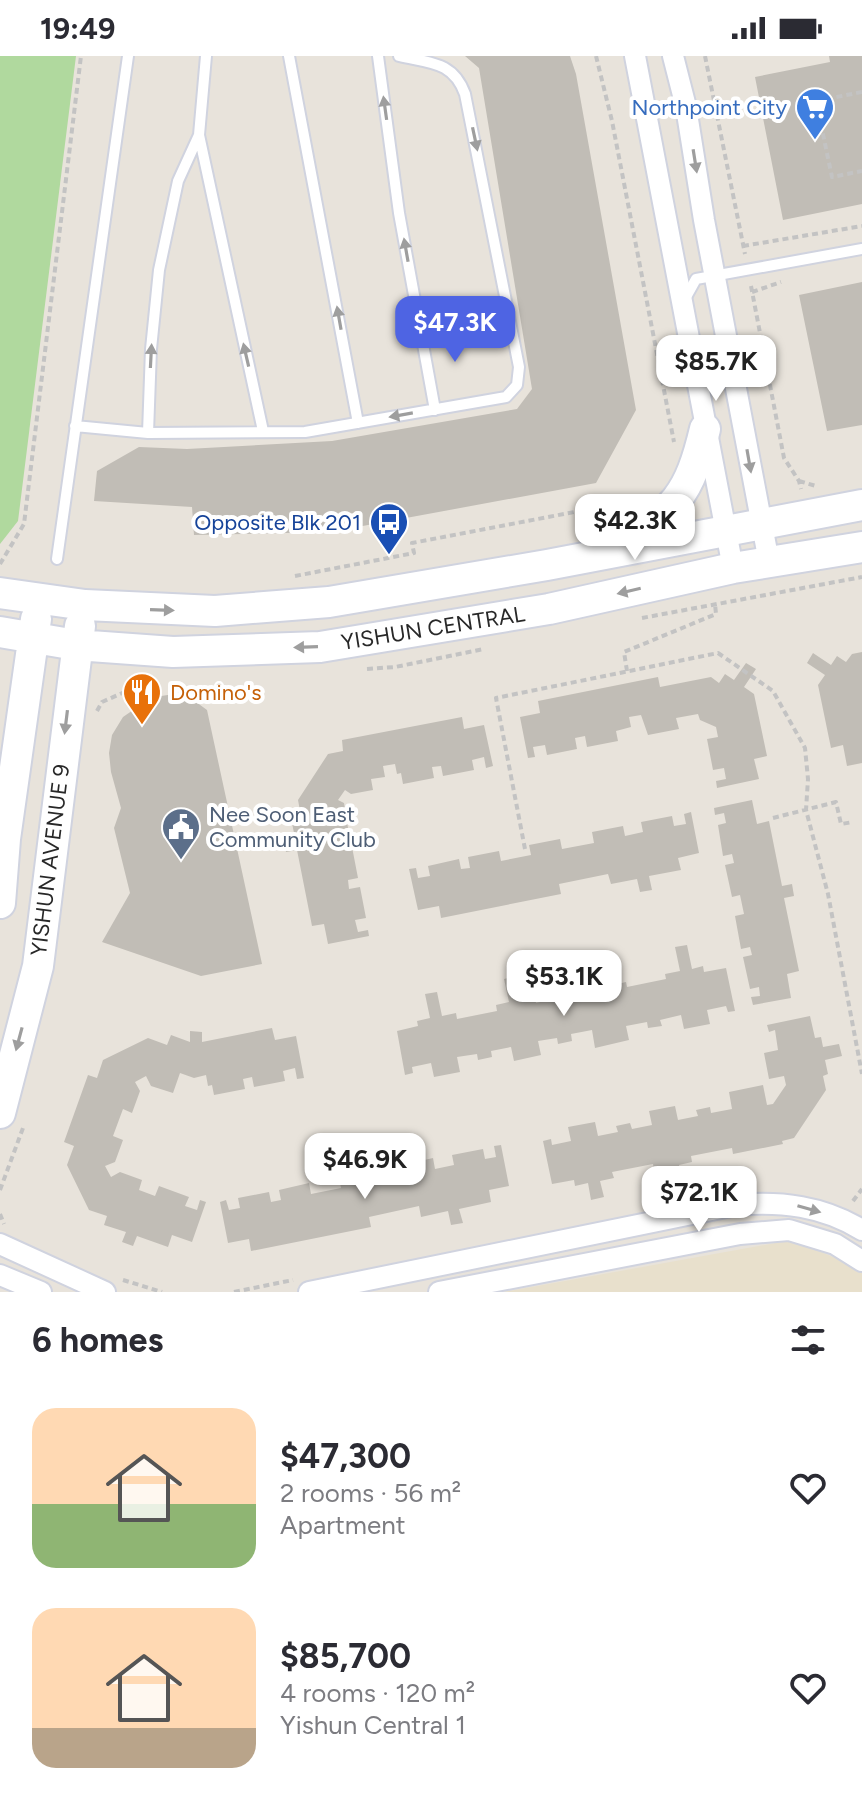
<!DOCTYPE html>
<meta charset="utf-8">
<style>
:root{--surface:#fff;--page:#f2f2f3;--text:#2b2b33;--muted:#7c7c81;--accent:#4e64e3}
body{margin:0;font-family:Figtree,sans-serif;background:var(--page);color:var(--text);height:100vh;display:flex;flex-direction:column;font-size:30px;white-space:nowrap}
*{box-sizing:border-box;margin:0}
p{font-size:26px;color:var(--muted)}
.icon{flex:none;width:44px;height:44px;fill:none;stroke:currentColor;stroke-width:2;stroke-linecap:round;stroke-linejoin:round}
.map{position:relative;height:1236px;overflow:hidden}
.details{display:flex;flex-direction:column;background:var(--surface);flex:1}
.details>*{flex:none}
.price{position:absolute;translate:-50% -68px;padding:0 18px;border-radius:16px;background:#fff;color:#222;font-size:26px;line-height:52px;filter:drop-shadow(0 2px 4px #0008)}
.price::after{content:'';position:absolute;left:50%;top:48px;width:24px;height:18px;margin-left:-12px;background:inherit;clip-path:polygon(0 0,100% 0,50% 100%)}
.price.selected{background:var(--accent);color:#fff}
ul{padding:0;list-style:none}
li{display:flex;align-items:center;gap:24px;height:200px;padding:0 32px}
li span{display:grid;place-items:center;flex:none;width:224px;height:160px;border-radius:24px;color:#555}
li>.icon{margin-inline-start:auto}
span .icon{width:96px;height:96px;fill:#fffc;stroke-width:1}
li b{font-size:34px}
h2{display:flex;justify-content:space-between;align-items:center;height:96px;padding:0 32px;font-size:34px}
.status{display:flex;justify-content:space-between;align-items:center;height:56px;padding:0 40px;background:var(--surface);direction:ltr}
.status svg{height:22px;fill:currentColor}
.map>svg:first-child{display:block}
.education{fill:#e8e0cc}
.green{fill:#b0d99e}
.building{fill:#c1bdb6}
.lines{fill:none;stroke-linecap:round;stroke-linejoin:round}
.lane-casing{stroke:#d0d3df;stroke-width:14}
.street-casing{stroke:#d0d3df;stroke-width:24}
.secondary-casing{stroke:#d0d3df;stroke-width:34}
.path{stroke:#c3c3c3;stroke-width:4;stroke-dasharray:6 4;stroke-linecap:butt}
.lane{stroke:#fff;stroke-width:10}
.street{stroke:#fff;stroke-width:20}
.secondary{stroke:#fff;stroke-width:30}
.oneway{fill:#9e9e9e}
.labels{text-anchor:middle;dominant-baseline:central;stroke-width:8;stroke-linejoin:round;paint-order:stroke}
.shop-label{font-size:22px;fill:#366cbe;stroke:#fff;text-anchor:end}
.transit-label{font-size:22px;fill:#164399;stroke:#fff;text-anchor:end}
.street-label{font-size:22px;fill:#282828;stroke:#fff}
.food-label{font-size:22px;fill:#c56008;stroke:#fff;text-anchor:start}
.service-label{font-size:22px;fill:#4e5e75;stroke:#fff;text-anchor:start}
</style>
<div class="status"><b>19:49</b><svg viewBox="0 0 49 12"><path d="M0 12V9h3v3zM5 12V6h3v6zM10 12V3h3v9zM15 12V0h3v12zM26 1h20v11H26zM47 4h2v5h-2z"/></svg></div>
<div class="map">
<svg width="862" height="1236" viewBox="0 0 862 1236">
<rect width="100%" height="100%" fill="#e8e3db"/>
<path class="education" d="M792,1184L850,1208L862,1217V1236H504Z"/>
<path class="green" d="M0,0H76L18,465L0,488Z"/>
<path class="building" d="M465,0H570L576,18L636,354L596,427L330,476L194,479L192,451L94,445L97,415L139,391L187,393L332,385L517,353L532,333L479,12Z
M829,0H862V148L783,164L755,21L830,6Z
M862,226V369L827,375L799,239Z
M862,596V707L847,710L843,689L831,692L818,629L825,619L807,607L813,597L831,609L837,600L846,606L852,598Z
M746,607L756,613L744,631L754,638L767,700L754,703L759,723L717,732L716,725L726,723L724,712L713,714L707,683L718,681L716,671L700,664L698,658L676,662L679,673L648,679L641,659L629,661L631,671L616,675L618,685L587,691L585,680L575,682L577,693L547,699L545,689L533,691L535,701L528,702L520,661L540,657L538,645L658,621L660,631L711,621L719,627L725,618L734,624Z
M174,638L192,643L207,654L262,908L201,920L102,886L130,837L114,772L121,752L111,716L109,697L112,679L123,661L139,650L155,641Z
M462,661L464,673L484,669L493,710L486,712L484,701L472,704L474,714L443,720L441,710L432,711L434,722L403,728L401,717L397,718L395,708L383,710L385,721L371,723L373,734L351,738L345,734L338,744L344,747L348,772L338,774L342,793L352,791L358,822L348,824L349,833L360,831L366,862L355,864L358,876L368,874L369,880L328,888L324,868L312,870L297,794L286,796L284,784L295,782L291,762L301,760L298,744L328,698L343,695L342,684Z
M752,744L757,768L769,765L782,830L792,828L794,840L784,842L799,915L787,918L791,942L753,949L751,941L760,940L759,931L750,933L743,901L752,899L750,891L741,893L735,860L744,858L740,839L732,841L725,809L734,807L732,798L723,800L718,769L726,767L724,757L715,759L714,752Z
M691,756L699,797L678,802L681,814L649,820L652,834L640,836L637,823L611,828L608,818L559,828L561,838L441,862L439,850L418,854L409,813L416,812L418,822L430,820L428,810L459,803L461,813L470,812L468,801L499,795L501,805L531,799L529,789L560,783L562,793L594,787L592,776L623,770L625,780L643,776L641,766L672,760L674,770L686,768L684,758Z
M687,889L692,913L703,910L704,916L726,912L735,955L728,956L726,950L707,954L710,968L684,973L681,959L660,964L662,970L648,972L647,966L626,970L629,984L595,992L592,974L571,978L572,985L558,988L557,982L538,985L541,999L514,1005L511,991L491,995L492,1001L478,1004L477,998L457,1001L460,1016L434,1021L431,1007L412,1011L413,1017L405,1019L397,975L418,970L417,965L430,962L425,938L437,936L442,960L456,957L457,963L497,955L496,949L509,946L504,923L516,920L521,943L535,941L536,947L626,926L627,931L666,923L665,918L680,915L675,891Z
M810,960L815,982L821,981L823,991L839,988L842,1000L825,1004L828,1018L823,1020L826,1034L794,1082L782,1085L783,1088L733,1098L732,1092L691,1100L692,1106L679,1109L682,1125L670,1128L667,1111L654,1114L653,1108L612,1116L614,1122L600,1125L604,1141L591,1144L588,1127L575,1130L574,1124L552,1128L543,1085L551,1083L552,1089L571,1085L568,1071L595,1066L598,1080L618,1076L616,1070L630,1067L632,1073L652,1069L649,1055L675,1050L678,1064L698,1060L696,1054L710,1051L711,1057L732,1053L729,1036L763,1029L767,1049L773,1048L786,1029L784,1020L769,1023L764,997L778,994L775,974L769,976L767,969Z
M272,972L275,984L296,980L304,1022L297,1023L295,1012L283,1015L285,1025L254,1031L252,1021L243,1023L245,1033L214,1039L212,1029L208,1030L206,1019L194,1022L180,1017L173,1037L151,1030L146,1020L135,1026L140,1035L132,1057L123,1053L113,1080L123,1084L115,1106L105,1110L111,1121L120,1116L142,1124L139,1134L155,1140L159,1130L189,1141L185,1150L197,1154L200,1144L206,1146L192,1186L172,1179L168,1191L137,1180L133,1190L122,1186L126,1176L104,1169L107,1160L89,1154L67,1109L74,1090L64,1086L88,1019L97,1022L103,1004L148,982L167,989L171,979L190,986V975L202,976V986Z
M501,1089L509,1130L489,1134L491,1146L459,1153L463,1167L451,1169L448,1155L421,1161L419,1150L369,1161L371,1171L251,1195L249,1183L228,1187L220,1146L226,1144L229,1154L240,1152L238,1142L269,1136L271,1146L281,1144L279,1134L309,1127L311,1138L341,1132L339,1122L370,1115L372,1126L404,1119L403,1109L433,1102L435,1113L454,1109L452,1099L483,1093L485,1103L496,1101L494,1090Z"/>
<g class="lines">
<g class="lane-casing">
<path id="lane" d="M206,0L199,79L263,375
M289,0L358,367
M378,0L399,157L435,354
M686,241L696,223L862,193
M75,370L148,377L305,376L506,341L517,329L519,311L465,38C453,5 429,7 399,0
M148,377L151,293L159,214L178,125L199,79
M57,503L128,0"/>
</g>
<g class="street-casing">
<path id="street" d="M635,0L733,512
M673,0L686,51L704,164L769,506
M0,1188L105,1236
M0,1219L41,1236
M309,1236L736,1149C781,1145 823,1150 862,1174
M439,1236L740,1178L789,1174L835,1188L862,1205"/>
</g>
<g class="secondary-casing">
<path id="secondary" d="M613,485C675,460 690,436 705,373
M0,537L85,549L215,555L329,546L547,509L862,449
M0,576L76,589L173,596L320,591L549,553L733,512L862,491
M0,847L5,783L36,563
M0,1057L38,910L80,570"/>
</g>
<path class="path" d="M596,0L612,65L674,386
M705,0L745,198
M862,36L816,45L832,121L862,115
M743,190L862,170
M751,230L784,402L799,425L801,433
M752,236L781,226
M799,425L816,430
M0,508L24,468L81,0
M295,520L414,497L412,487L632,445
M642,562L862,521
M367,613L395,611L484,593
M627,615L624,596L716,558L715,548
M97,655L102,646L154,623
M773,762L836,746L841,768L853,766
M525,793L496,642L718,597L773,635L805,692L808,723L806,754L828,838L862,1018
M0,1134L23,1072
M853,1145L862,1133
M0,1158L4,1168
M123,1224L162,1236
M234,1236L293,1224"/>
<use href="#lane" class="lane"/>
<use href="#street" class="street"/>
<use href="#secondary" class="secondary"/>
</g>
<defs><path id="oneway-solid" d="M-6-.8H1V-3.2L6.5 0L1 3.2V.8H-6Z" transform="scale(2)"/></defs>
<g class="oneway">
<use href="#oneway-solid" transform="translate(385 52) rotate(-98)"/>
<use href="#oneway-solid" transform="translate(475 83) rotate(78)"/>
<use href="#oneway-solid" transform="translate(695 105) rotate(81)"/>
<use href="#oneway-solid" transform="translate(406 194) rotate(-100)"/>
<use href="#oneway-solid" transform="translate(339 262) rotate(-100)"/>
<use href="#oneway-solid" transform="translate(246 299) rotate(-103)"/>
<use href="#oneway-solid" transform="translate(151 300) rotate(-87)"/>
<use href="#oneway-solid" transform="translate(401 359) rotate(170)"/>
<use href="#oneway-solid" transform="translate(749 405) rotate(80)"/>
<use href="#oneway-solid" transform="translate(629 535) rotate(167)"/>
<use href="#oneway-solid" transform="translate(162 554) rotate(2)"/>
<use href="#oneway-solid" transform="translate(306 591) rotate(178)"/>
<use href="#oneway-solid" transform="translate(66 666) rotate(97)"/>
<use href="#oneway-solid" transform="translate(19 983) rotate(105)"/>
<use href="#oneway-solid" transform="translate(809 1153) rotate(16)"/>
</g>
<defs>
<g id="supermarket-pin" transform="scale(2)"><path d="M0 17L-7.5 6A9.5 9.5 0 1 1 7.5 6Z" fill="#3f7fe0" stroke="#fff"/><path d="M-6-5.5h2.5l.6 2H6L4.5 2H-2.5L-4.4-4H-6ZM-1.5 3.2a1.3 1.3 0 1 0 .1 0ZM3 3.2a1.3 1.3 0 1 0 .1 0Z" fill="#fff"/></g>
<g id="bus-pin" transform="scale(2)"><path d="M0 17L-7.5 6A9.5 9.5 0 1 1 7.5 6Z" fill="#1a4fb4" stroke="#fff"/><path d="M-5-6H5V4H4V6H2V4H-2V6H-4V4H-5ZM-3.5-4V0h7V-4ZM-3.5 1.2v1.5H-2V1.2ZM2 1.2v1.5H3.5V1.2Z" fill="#fff"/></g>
<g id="restaurant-pin" transform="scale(2)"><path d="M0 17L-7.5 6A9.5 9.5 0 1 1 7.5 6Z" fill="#e8710a" stroke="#fff"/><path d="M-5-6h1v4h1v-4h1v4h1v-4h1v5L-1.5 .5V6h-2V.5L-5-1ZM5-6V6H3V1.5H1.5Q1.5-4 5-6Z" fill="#fff"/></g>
<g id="civic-pin" transform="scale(2)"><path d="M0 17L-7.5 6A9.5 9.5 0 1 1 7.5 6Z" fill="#5c6f8a" stroke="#fff"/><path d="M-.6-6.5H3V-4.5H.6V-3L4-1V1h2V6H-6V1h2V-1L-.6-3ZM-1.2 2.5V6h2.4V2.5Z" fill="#fff"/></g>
</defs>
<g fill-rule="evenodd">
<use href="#supermarket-pin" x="815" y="51"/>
<use href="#bus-pin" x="389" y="466"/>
<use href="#restaurant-pin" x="142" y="636"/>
<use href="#civic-pin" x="181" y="771"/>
</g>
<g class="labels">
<g class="shop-label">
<text x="787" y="51">Northpoint City</text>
</g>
<g class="transit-label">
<text x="361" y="466">Opposite Blk 201</text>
</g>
<g class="street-label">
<text transform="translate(433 572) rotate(-9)">YISHUN CENTRAL</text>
<text transform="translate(50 804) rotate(-83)">YISHUN AVENUE 9</text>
</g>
<g class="food-label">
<text x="170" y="636">Domino's</text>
</g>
<g class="service-label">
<text x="209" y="758">Nee Soon East<tspan x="209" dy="25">Community Club</tspan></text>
</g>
</g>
</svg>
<b class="price selected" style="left:455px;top:308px">$47.3K</b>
<b class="price" style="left:716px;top:347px">$85.7K</b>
<b class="price" style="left:635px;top:506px">$42.3K</b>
<b class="price" style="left:564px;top:962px">$53.1K</b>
<b class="price" style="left:365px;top:1145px">$46.9K</b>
<b class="price" style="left:699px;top:1178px">$72.1K</b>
</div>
<section class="details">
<h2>6 homes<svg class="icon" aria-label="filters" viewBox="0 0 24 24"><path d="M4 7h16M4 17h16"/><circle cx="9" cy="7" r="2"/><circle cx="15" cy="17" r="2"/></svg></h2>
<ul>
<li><span style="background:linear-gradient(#ffd9b3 60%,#8fb573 0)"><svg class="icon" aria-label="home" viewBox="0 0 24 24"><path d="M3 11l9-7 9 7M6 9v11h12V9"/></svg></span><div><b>$47,300</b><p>2 rooms · 56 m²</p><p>Apartment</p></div><svg class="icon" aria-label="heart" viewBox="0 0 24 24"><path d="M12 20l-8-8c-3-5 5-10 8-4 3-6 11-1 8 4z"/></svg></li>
<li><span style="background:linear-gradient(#ffd9b3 75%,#b9a48a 0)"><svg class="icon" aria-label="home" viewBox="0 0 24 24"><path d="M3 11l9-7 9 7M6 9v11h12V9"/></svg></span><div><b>$85,700</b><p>4 rooms · 120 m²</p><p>Yishun Central 1</p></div><svg class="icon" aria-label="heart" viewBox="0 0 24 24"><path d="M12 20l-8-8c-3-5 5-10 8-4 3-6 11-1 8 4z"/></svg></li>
</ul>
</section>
